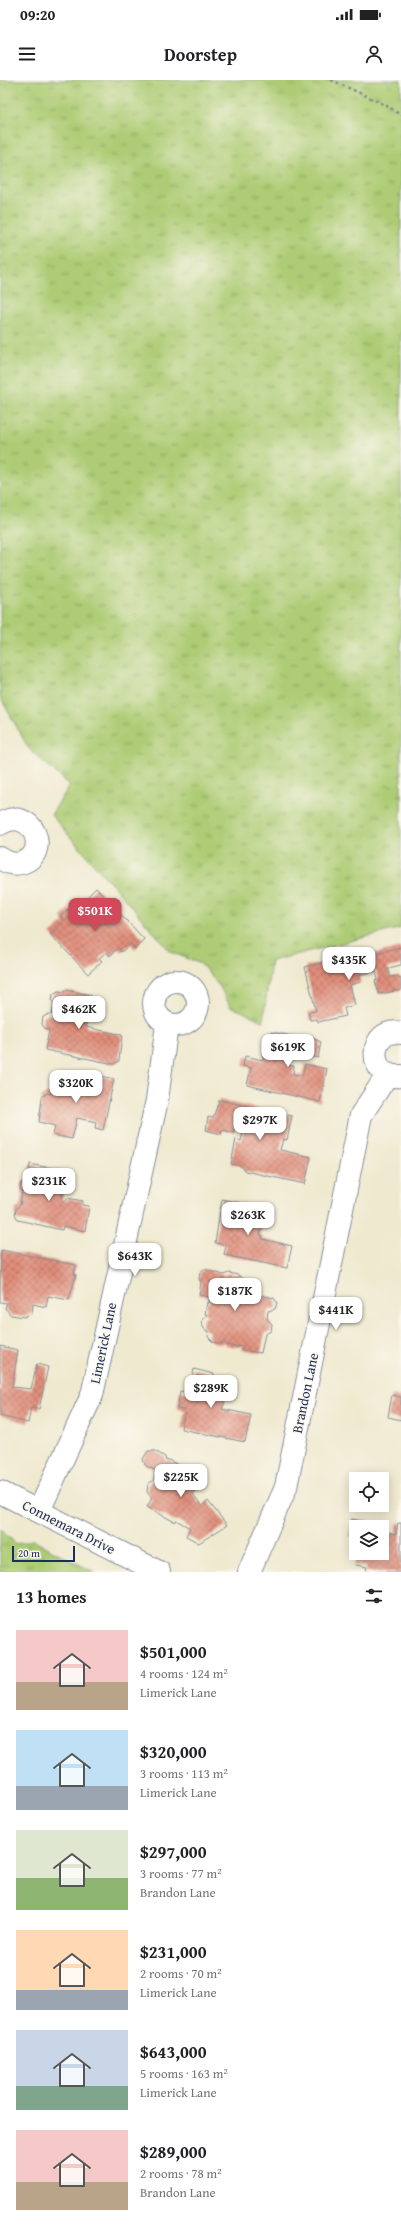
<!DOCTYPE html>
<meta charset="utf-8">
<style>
:root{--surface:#fff;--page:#f2f2f2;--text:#202124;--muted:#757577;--accent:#d1495b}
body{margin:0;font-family:"Gentium Book Plus",serif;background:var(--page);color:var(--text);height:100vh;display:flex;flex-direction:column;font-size:15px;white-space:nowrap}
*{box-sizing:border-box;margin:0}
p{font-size:13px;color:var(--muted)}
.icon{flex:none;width:22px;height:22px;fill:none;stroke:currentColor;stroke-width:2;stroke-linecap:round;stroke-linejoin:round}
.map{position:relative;height:1492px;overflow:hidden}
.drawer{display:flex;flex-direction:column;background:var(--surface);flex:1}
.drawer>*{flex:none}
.tools{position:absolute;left:349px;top:1392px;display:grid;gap:8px}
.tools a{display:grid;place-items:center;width:40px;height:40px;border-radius:0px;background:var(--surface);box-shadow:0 2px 10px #0003;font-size:20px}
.scale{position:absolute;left:12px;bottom:10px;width:63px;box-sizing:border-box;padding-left:4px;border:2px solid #1b2f5e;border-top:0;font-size:11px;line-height:14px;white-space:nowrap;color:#1b2f5e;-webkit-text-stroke:3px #fbf7ec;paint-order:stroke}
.price{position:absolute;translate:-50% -34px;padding:0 9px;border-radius:8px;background:#fff;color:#222;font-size:13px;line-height:26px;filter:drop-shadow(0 1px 2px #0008)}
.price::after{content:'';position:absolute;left:50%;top:24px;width:12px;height:9px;margin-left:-6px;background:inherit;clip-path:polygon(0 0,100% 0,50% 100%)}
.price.selected{background:var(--accent);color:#fff}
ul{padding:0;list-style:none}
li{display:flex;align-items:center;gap:12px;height:100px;padding:0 16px}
li span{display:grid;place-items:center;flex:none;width:112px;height:80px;border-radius:0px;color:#555}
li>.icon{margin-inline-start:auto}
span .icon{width:48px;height:48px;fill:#fffc;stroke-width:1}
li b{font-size:17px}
h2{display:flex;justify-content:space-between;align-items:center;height:48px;padding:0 16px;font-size:17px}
.status{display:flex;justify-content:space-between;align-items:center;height:28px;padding:0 20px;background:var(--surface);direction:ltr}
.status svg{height:11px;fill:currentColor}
header{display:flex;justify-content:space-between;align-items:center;height:52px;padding:0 16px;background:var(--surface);font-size:18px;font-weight:600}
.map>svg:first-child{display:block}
.grass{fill:url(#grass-tufts);stroke:#647e69}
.building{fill:url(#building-cross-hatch)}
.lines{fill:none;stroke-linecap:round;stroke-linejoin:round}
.minor-casing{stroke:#858c96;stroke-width:24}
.path{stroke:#858c96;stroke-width:2.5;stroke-dasharray:3 3;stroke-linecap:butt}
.minor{stroke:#fff;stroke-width:22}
.labels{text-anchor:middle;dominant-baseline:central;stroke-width:3;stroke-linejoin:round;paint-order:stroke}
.street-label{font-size:14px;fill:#1b2f5e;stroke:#fbf7ec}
</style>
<div class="status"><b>09:20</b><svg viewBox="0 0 49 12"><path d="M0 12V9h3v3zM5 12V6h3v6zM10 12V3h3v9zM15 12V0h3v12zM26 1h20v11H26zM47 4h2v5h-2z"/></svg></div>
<header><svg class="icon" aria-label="menu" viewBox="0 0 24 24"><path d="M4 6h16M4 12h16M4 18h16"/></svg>Doorstep<svg class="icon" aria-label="person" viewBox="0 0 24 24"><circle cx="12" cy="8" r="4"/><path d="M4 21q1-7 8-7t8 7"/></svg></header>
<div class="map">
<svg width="401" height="1492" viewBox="0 0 401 1492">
<defs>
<pattern id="grass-tufts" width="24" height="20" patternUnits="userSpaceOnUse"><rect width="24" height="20" fill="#adcc74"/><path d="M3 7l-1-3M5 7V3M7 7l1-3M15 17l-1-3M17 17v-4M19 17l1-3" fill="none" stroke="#8ca662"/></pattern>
<pattern id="building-cross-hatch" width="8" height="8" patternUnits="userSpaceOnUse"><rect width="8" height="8" fill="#e18e7a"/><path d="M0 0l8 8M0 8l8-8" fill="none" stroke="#b67467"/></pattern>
</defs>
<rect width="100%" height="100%" fill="#fbf7ec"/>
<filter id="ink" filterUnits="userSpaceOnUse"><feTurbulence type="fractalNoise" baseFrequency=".025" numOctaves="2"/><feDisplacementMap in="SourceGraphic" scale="8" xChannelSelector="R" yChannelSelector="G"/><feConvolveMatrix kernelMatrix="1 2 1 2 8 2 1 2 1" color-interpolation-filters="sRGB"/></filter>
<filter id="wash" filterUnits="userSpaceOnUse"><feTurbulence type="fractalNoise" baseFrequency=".012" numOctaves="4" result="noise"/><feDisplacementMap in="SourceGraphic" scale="16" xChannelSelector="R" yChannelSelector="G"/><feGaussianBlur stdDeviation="0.9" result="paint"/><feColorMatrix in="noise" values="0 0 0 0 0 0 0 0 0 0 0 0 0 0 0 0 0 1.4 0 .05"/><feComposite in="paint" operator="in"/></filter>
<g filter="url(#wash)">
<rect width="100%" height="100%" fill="#efe9cf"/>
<path class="grass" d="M0,0H401V848L271,881L263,941L230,926L220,907L201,884L171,872L51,735L70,705L29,669L0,617Z
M0,1449L16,1464L32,1460L94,1492H0Z"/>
<g id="blocks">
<path class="building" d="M96,808L144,859L135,869L131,864L121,872L118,868L110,876L107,872L99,878L102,881L88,894L50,854L63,843L61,836L68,829L73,831Z
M401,867V885L388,888L390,897L397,896L401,898V910L379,914L375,901L378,900L376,891L359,895L361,902L350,905L355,925L344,928L346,936L318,942L317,939L310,940L308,932L316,931L305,887L372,870L373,874Z
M65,910L91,915V918L96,919L93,934L87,933L86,947L122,955L119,981L114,984L45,970L49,950L45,949L42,944L43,937L49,934L52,935L54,924L52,920L53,914L58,911L65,912Z
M271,952L308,959V956L321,962L318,978L299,974V976L289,974L287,985L294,986L293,994L302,996L305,984L327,989L320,1022L247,1005L251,988L243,986L245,976L263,980Z
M87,993L114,999L103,1050L95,1048L96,1042L77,1038L72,1059L53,1055L55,1046L39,1042L42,1017L47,1013L51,1014L55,998L84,1004Z
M219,1020L292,1036L287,1060L283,1059L280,1070L311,1077L305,1104L245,1091L241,1086L231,1084L236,1059L241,1061L244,1048L235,1046L234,1053L222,1050L221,1054L206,1050L208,1037L213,1038Z
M30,1084L60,1090L59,1094L65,1098L63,1103L58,1107L64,1108L62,1120L66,1121L67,1118L83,1121L82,1125L89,1126L85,1151L63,1146L62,1150L18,1140L15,1134L16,1129L20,1125L22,1112L20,1108L21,1103L28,1099Z
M222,1119L263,1128L259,1147H262L260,1155L263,1156L262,1159L292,1166L287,1188L224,1175L226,1165L215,1163Z
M1,1170L76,1185L74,1194L76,1195L69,1220L48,1216L46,1227L33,1224L32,1233L24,1237L11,1235L5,1228L7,1223L0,1222Z
M204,1189L224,1195L229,1193L238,1195L244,1199L242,1211L274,1218L277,1223L275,1229L268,1231L267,1239L272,1244L271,1251L265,1254L261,1273L242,1270L243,1266L236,1267L226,1265L224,1261L221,1264L213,1262L208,1257L209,1251L205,1250L202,1245L203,1238L208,1235L205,1234L207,1223H209L210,1217L199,1215L201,1202L199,1199L200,1192Z
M0,1266L18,1270L12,1307L31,1309L37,1284L48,1287L39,1329L31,1328L28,1343L0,1336Z
M194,1289L214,1294V1296L228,1299L225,1313L220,1312L219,1315L223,1318L225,1322L222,1329L251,1335L245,1362L181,1349L185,1330L177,1329L180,1311L189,1313Z
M392,1315L401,1317V1340L388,1337Z
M148,1371H155L165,1377L166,1381L169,1380L202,1399L193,1414L202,1426L208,1421L227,1445L199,1463L186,1456L190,1448L176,1440L175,1442L147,1427L152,1418L147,1412L148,1404L154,1400L156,1391L145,1385L143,1379Z
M352,1439L373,1443L376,1447H356V1457L349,1456Z
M398,1443H401V1492H366L367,1487L355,1485L358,1473H382V1451L396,1454Z"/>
</g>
</g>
<g filter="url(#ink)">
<use href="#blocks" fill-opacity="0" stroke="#858c96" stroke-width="1"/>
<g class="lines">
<g class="minor-casing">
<path id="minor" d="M0,744C33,724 52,775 21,783C13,785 7,783 0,778
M154 923a22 22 0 1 1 44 0a22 22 0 1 1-44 0Z
M401,953C368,945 366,1001 401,996
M0,1412L159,1492
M39,1431L92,1315L157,1020L167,944
M249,1492L286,1407L361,1035L388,994"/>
</g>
<path class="path" d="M331,0L386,25L401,35"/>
<use href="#minor" class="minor"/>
</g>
</g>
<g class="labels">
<g class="street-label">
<text transform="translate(103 1263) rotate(-78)">Limerick Lane</text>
<text transform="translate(305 1313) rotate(-78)">Brandon Lane</text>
<text transform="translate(69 1447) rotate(27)">Connemara Drive</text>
</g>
</g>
</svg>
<div class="tools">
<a><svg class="icon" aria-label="locate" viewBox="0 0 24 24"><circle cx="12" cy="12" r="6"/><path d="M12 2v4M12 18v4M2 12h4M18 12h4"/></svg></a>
<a><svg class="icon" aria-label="layers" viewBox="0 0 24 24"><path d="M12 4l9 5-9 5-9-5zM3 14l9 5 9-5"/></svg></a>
</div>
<div class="scale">20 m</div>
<b class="price selected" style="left:95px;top:852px">$501K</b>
<b class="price" style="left:349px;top:901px">$435K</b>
<b class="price" style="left:79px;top:950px">$462K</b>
<b class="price" style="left:288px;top:988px">$619K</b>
<b class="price" style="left:76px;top:1024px">$320K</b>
<b class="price" style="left:260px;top:1061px">$297K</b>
<b class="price" style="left:49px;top:1122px">$231K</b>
<b class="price" style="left:248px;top:1156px">$263K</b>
<b class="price" style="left:135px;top:1197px">$643K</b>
<b class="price" style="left:235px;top:1232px">$187K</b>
<b class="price" style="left:336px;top:1251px">$441K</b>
<b class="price" style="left:211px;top:1329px">$289K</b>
<b class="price" style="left:181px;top:1418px">$225K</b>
</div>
<section class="drawer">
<h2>13 homes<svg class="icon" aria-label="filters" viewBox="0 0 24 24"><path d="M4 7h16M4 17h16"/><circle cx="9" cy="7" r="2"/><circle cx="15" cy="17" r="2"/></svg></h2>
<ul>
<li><span style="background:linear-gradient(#f6c9c9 65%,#b9a48a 0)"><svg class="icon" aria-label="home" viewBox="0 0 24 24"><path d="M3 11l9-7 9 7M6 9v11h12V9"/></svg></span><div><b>$501,000</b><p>4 rooms · 124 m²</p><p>Limerick Lane</p></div></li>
<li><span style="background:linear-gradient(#bfe0f5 70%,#9aa5b1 0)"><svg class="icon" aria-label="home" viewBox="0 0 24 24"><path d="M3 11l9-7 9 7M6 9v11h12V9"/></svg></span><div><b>$320,000</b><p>3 rooms · 113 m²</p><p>Limerick Lane</p></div></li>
<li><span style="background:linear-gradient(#dfe7d0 60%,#8fb573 0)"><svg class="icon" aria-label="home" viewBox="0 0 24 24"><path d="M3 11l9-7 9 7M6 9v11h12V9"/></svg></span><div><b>$297,000</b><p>3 rooms · 77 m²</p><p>Brandon Lane</p></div></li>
<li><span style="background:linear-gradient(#ffd9b3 75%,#9aa5b1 0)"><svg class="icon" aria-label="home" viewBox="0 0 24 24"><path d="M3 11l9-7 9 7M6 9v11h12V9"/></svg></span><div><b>$231,000</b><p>2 rooms · 70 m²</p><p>Limerick Lane</p></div></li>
<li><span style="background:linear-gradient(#c9d6e8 70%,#7fa58c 0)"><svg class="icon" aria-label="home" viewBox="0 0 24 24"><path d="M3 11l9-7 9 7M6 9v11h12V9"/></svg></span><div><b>$643,000</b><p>5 rooms · 163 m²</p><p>Limerick Lane</p></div></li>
<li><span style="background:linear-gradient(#f6c9c9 65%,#b9a48a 0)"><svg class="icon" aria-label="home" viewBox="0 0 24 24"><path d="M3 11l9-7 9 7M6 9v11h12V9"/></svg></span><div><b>$289,000</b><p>2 rooms · 78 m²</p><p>Brandon Lane</p></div></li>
</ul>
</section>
